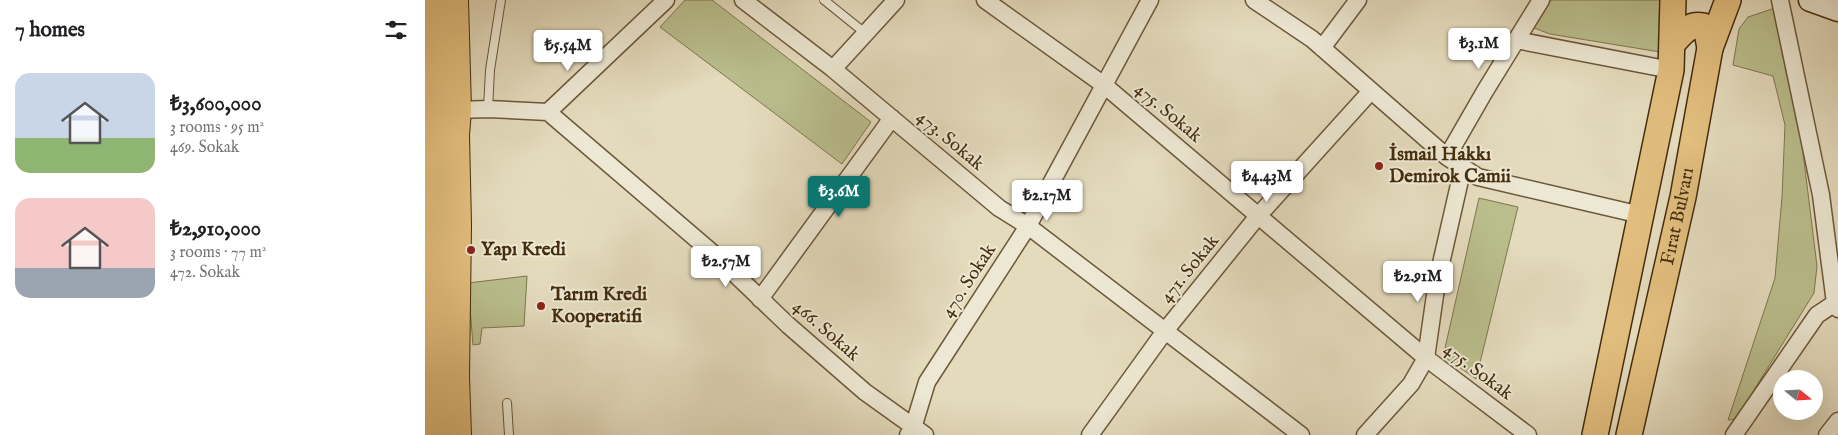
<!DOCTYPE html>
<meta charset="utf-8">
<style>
:root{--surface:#fff;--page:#f6f6f6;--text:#202124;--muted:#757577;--accent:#0f766e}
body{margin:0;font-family:"IM FELL English",serif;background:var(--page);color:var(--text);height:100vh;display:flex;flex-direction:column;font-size:19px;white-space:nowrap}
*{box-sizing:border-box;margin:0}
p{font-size:16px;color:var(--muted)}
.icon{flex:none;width:28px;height:28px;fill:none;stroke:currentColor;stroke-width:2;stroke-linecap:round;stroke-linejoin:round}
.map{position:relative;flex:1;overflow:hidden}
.drawer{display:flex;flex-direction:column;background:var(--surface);width:425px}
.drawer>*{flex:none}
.needle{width:32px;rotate:108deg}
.fabs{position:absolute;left:1348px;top:370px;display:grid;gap:10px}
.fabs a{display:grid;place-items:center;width:50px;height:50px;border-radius:50%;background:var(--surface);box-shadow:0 5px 20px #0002;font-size:25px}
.price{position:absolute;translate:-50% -42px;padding:0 11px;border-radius:5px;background:#fff;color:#222;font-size:16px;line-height:32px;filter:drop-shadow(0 1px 2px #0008)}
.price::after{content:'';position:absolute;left:50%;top:30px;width:15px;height:11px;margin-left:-8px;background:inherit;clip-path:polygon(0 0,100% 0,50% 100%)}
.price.current{background:var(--accent);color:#fff}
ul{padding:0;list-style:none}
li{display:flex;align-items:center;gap:15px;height:125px;padding:0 15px}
li span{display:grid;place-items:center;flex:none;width:140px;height:100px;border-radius:15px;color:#555}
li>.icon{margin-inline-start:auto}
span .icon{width:60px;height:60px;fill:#fffc;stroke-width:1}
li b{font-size:21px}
h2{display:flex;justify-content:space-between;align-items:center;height:60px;padding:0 15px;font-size:21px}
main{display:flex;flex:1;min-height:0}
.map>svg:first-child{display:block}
.green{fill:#babe8d;stroke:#7f764d}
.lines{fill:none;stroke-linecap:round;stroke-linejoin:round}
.lane-casing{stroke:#6c5839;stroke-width:10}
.street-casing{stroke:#6c5839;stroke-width:19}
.secondary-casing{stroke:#442d0d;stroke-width:25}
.primary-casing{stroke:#442d0d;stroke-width:28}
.highway-casing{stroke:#442d0d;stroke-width:30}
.lane{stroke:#ede8d4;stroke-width:8}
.street{stroke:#ede8d4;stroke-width:16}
.secondary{stroke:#ede8d4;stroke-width:22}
.primary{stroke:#e2be7e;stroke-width:25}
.highway{stroke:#e2be7e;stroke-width:28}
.poi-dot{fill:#8f2418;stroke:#ede8d4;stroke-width:2}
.labels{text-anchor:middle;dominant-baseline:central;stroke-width:4;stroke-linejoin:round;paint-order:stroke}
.street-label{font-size:19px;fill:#442d0d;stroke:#ede8d4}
.poi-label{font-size:19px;font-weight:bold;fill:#442d0d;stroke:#ede8d4;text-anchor:start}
</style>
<main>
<section class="drawer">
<h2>7 homes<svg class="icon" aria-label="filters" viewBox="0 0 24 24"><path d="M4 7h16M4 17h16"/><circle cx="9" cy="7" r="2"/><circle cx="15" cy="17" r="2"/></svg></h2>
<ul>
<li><span style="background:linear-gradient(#c9d6e8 65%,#8fb573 0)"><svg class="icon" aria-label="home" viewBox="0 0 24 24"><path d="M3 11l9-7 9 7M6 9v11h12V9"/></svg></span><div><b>₺3,600,000</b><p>3 rooms · 95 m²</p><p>469. Sokak</p></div></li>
<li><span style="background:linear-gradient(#f6c9c9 70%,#9aa5b1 0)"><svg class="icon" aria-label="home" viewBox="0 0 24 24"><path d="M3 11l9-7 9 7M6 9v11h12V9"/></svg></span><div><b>₺2,910,000</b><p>3 rooms · 77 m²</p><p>472. Sokak</p></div></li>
</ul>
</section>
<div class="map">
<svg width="1413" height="435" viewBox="0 0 1413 435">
<rect width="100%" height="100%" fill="#e4dbbd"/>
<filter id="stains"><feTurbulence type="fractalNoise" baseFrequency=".004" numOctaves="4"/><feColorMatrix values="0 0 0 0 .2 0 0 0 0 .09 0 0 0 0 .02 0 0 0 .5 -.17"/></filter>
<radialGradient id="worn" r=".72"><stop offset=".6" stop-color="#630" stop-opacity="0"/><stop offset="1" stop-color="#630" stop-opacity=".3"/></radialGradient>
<path class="green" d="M260,0H287L446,122L417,164L235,27Z
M1126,0H1236L1235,52L1125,34L1109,28Z
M1350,8L1375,128L1392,266L1389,293L1311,419L1303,420L1350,278L1357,197L1360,125L1348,76L1308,65L1314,29L1323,17Z
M1054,198L1093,207L1051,379L1021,358L1020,348Z
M102,276L99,326L57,328L55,344L48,345L43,283Z"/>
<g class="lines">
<g class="lane-casing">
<path id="lane" d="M399,0L440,33
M63,109L65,70L76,0
M82,403L84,435"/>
</g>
<g class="street-casing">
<path id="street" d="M318,0L408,69L574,208L603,226L876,435
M560,0L679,85L1001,358L1103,435
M829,0L887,39L1022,157L1053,177L1216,215
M1355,0L1396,195L1410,303L1413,309
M1091,40L1246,70
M897,48L933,0
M408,69L471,0
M32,110L63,109L123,112L241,0
M123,112L290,255L363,325L440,392L500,435
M1022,157L1060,91L1116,0
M335,299L467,118
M483,435L488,428L502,382L603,226L725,0
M665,435L740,331L833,216L946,91
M940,435L986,384L1001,358L1012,281L1038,167
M1309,435L1392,315L1410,303
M1402,435L1413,421"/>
</g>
<g class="secondary-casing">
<path id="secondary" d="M1385,0L1413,10"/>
</g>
<g class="primary-casing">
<g id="primary">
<path d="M1248,43C1257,33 1264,23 1278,26L1282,32L1285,48"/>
<path d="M1170,435L1246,70L1248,0"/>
<path id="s1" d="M1204,435L1258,197L1285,48L1303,0"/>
</g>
</g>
<g class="highway-casing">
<path id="highway" d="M6,0L12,435
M29,0L32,110L30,135L32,225L30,377L32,435"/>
</g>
<use href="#lane" class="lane"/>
<use href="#street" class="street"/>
<use href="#secondary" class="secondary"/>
<use href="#primary" class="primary"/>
<use href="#highway" class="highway"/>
</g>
<g class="poi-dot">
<circle cx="954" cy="166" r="5"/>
<circle cx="46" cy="250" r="5"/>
<circle cx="116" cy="306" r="5"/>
</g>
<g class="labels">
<g class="street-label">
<text transform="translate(743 113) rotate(40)">475. Sokak</text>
<text transform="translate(525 141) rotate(40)">473. Sokak</text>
<text stroke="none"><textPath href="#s1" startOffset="224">Fırat Bulvarı</textPath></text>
<text transform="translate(765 269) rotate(-51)">471. Sokak</text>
<text transform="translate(544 281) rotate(-57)">470. Sokak</text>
<text transform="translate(401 331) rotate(41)">466. Sokak</text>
<text transform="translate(1053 372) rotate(37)">475. Sokak</text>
</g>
<g class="poi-label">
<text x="964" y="155">İsmail Hakkı<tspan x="964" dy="22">Demirok Camii</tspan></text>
<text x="56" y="250">Yapı Kredi</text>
<text x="126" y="295">Tarım Kredi<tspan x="126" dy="22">Kooperatifi</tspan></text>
</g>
</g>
<rect width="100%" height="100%" filter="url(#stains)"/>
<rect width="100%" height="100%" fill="url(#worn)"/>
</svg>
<div class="fabs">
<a><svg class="needle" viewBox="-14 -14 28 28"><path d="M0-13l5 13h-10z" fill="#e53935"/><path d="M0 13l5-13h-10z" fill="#757577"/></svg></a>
</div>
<b class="price" style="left:1054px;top:70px">₺3.1M</b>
<b class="price" style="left:143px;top:72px">₺5.54M</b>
<b class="price" style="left:842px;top:203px">₺4.43M</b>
<b class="price current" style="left:414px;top:218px">₺3.6M</b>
<b class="price" style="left:622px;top:222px">₺2.17M</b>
<b class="price" style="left:301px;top:288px">₺2.57M</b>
<b class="price" style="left:993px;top:303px">₺2.91M</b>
</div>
</main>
